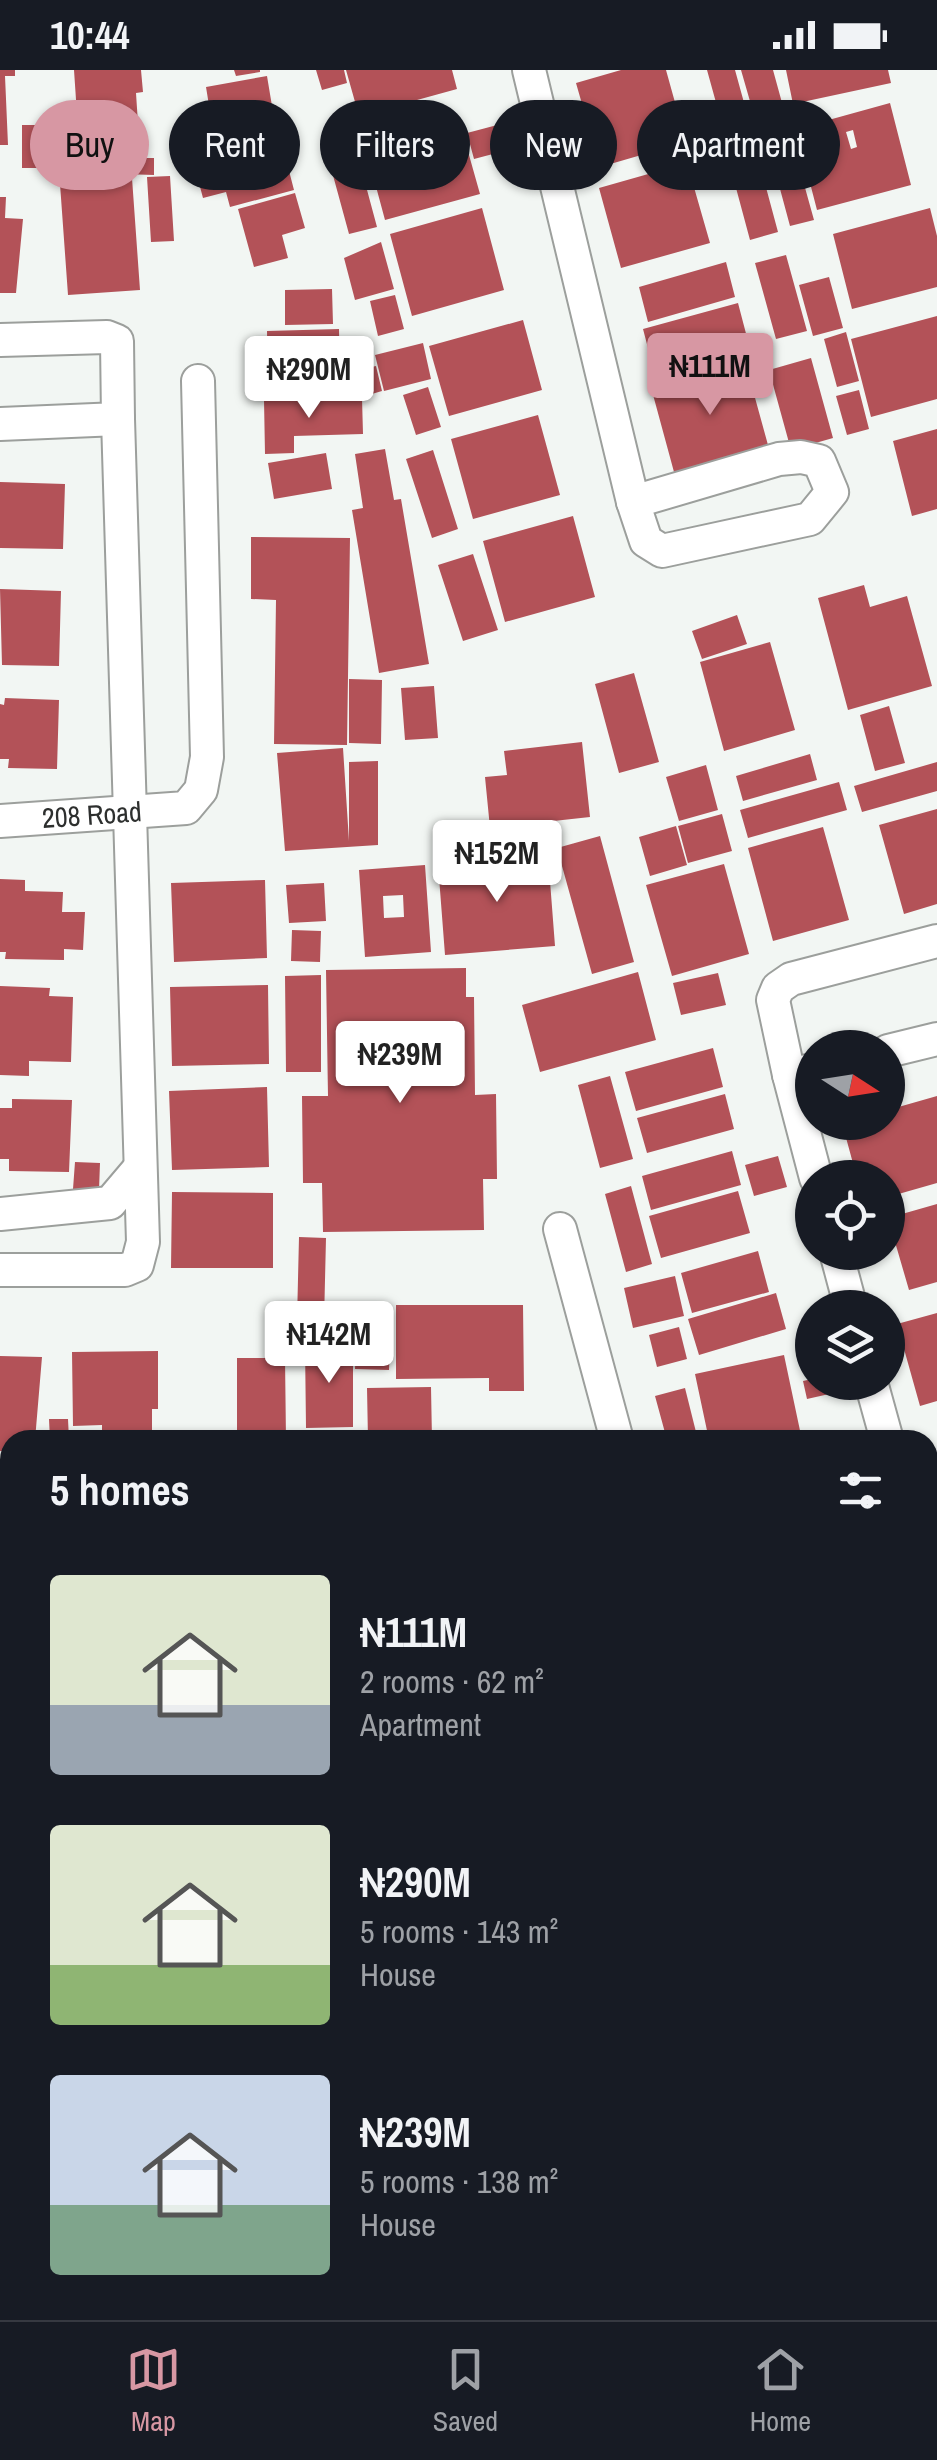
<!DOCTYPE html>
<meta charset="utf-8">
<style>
:root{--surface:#171b24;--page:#20242c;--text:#f1f3f6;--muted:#9ea1a6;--line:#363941;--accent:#d797a3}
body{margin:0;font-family:"Archivo Narrow",sans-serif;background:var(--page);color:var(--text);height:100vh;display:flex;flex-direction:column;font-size:38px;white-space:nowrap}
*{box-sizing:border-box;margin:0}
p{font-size:32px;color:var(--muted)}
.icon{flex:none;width:55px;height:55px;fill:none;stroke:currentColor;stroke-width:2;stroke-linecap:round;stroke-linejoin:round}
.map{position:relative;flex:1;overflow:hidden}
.side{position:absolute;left:0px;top:1360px;width:938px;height:890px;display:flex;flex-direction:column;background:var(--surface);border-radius:30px 30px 0 0;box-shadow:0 2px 8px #0004}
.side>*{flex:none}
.top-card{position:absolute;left:30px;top:30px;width:878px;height:90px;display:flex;gap:20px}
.needle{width:65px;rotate:102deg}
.buttons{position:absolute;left:795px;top:960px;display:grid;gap:20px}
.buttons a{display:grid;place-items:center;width:110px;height:110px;border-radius:50%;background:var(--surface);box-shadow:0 2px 8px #0004;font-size:50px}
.price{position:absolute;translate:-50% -85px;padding:0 22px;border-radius:10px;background:#fff;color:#222;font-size:32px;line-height:65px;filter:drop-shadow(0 2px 5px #0008)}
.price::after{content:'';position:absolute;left:50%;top:60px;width:30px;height:22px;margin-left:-15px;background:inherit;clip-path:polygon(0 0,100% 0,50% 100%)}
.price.on{background:var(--accent);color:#111}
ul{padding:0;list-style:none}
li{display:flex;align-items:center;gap:30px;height:250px;padding:0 50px}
li span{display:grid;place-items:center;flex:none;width:280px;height:200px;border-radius:10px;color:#555}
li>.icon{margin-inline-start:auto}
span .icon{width:120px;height:120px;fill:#fffc;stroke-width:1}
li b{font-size:42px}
h2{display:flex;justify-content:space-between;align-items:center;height:120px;padding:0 50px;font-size:42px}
.tag{padding:0 35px;border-radius:45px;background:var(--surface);box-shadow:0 2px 8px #0004;font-size:35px;line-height:90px}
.tag.on{background:var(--accent);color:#111}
.status{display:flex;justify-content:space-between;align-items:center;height:70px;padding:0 50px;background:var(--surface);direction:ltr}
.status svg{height:28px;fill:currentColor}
.dock{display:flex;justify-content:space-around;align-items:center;height:140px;border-top:2px solid var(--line);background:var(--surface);font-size:28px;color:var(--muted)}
.dock a{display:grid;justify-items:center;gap:5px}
.dock .on{color:var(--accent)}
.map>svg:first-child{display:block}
.building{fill:#b35258;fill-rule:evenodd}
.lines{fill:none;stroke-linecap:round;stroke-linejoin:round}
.minor-casing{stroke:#9c9f9c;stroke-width:36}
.minor{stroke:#fff;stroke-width:32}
.labels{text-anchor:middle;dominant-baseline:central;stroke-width:10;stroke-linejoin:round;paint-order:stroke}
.street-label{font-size:28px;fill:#2d2f2e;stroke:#fff}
</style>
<div class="status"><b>10:44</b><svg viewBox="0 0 49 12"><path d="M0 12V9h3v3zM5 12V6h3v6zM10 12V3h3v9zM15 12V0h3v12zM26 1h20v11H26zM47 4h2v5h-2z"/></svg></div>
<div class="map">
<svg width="937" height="2250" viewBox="0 0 937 2250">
<rect width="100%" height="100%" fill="#f2f6f3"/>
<path class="building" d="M0,0H15V6H5L8,75H0Z
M74,0H141L143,22L136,23L139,69L79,74Z
M234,0H260V2L236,6Z
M316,0H344L347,13L322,20Z
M346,0H452L457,19L359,46Z
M621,0H666L686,72L600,97L576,13Z
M707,0H735L751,58L725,65Z
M741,0H773L787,51L758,59Z
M786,0H888L891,13L793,34Z
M267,6L272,36L276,35L278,45L283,44L284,53L214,66L206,17Z
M890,33L911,115L817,140L796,59ZM853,60L857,77L851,79L846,62Z
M458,46L480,124L385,150L364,72Z
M56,49H76V109H55Z
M501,54L508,80L474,89L467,63Z
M22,55H41V98H22Z
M753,69L778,162L750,170L725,77Z
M792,71L814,150L790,156L769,78Z
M282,74L294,120L230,137L226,122L203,128L195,98Z
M356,79L377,157L349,164L328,87Z
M92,87H117L118,106H92Z
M122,88H154V105L122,104Z
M687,93L710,173L621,198L599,118Z
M170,106L174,171L151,172L147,107Z
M132,108L140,220L68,225L60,114Z
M295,123L305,158L282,165L288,188L254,197L238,139Z
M0,127H6L5,148L23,149L16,223H0Z
M482,138L504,220L412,246L390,164Z
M930,138L937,166V217L852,239L833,164Z
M381,172L394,219L355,230L344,188Z
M786,185L807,261L776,269L755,193Z
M726,192L735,227L648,252L639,217Z
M829,207L843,258L813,266L799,215Z
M332,219L333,254L285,255V220Z
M395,225L404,259L378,266L370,231Z
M738,233L749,275L654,301L643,259Z
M937,246V329L871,347L851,269Z
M523,250L542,320L449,346L429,276Z
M339,259L340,312L268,314L267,261Z
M846,262L859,311L837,317L824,269Z
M423,273L431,309L384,321L375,285Z
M811,288L833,368L791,380L769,300Z
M746,295L768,375L674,402L652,321Z
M376,296L382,321L365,326L358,300Z
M428,317L441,357L416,365L403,325Z
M859,320L869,359L847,365L836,326Z
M362,328L363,364L294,366V383L265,384L264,330Z
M538,345L560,425L473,449L451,369Z
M937,359V439L912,446L893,371Z
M385,379L394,430L401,429L429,594L379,603L352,440L363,438L355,384Z
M433,380L458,459L432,468L406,389Z
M326,383L332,419L274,429L268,393Z
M0,412L65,414L63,479L0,478Z
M573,446L595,527L505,552L483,471Z
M251,467L350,468L347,675L274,674L276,530L251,529Z
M473,484L498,560L463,571L438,495Z
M864,515L870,537L907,526L932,616L848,640L818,528Z
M0,519L61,521L59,596L2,595Z
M737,545L747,574L702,589L692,561Z
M770,572L795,660L724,681L700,592Z
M634,603L659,692L619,703L595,614Z
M349,609L382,610L381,674L349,673Z
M434,616L438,668L405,670L401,618Z
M5,628L59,630L57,699L8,698L9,689H0V634L4,635Z
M889,636L905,693L875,701L860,645Z
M582,672L590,747L490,758L485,707L507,705L504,681Z
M343,678L349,771V692L378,691V775L285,781L277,683Z
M810,684L817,710L743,731L736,706Z
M937,692V721L862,742L854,716Z
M706,695L718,740L679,751L666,707Z
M839,712L847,740L748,768L740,740Z
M937,739V834L904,844L879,755Z
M722,744L732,781L688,793L678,756Z
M676,756L687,795L650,806L639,767Z
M823,757L849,850L773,871L748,778Z
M600,766L634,892L592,904L557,778Z
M548,785L555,876L445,885L438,794Z
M724,794L749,884L672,906L646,815Z
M425,795L431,882L365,887L359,800ZM403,825L404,847L384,848L383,826Z
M0,809L25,810V821L63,822L62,842H85L83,880L64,879V890L5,889L6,882H0Z
M265,810L267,888L174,892L171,813Z
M324,813L326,851L289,853L286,815Z
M292,860L321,861L320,892L291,891Z
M466,898V927H474L475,1025L496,1024L497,1109H483L484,1160L323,1162L322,1113H303L302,1026H328L326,900Z
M638,902L656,970L540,1002L522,935Z
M718,903L726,935L681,945L673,913Z
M321,905V1002H286L285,906Z
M268,915L269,994L172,996L170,917Z
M0,916L50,918L49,926L73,927L71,992L29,991V1006L0,1005Z
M713,978L723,1017L636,1041L625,1002Z
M610,1006L633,1089L600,1098L578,1015Z
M267,1017L269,1097L172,1100L169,1021Z
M725,1024L734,1059L647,1083L637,1048Z
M937,1026V1113L888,1127V1108H857L842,1053L888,1052V1040Z
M12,1029L72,1030L69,1102L9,1101V1089H0V1038H12Z
M732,1081L741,1115L651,1140L642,1106Z
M778,1086L787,1117L754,1126L745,1095Z
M75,1092L100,1093L99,1120L73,1119Z
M631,1116L652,1194L626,1202L605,1124Z
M738,1121L750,1163L661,1188L649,1146Z
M172,1122L273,1123V1198H171Z
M937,1134V1212L909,1220L888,1148Z
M299,1167L326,1168L324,1252L297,1251Z
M758,1181L769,1222L692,1243L681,1203Z
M675,1206L684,1246L633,1258L624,1218Z
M776,1223L786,1259L699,1285L688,1249Z
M396,1235H523L524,1321H489V1308L396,1309Z
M937,1243V1331L920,1336L897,1254Z
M357,1246L391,1248L389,1300L355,1299Z
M679,1257L687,1289L657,1297L649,1265Z
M353,1274V1357L306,1358L305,1275Z
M158,1281V1339H152V1370H102V1355L73,1356L72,1282Z
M784,1285L802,1370H709L695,1304Z
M0,1286L42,1287L35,1370H10V1382L0,1381Z
M237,1288H285L286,1370H237Z
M812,1309V1312H836L838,1322L807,1329L803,1311Z
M431,1317L432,1370H368L367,1318Z
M685,1318L698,1370H667L655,1326Z
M49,1349H68L69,1370H50Z
M333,1360L365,1367L364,1370H331Z
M78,1365H99V1370H78Z
M0,1389H10V1409L0,1410Z
M0,1445H10V1537H0Z
M0,1733H10V1788H0Z
M0,1820H10V1886H4L0,1878Z
M937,1989V2130L936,2131L928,2101V1992Z
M10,2143V2167L2,2169L0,2145Z
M10,2170V2190L0,2194V2174Z
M10,2208V2240H21L24,2250H0V2211Z
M254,2240H315L317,2250H257Z
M329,2240H396L399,2250H332Z
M406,2240H465V2241L438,2250H409Z
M637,2240H697L699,2249L727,2240H751L753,2250H676L675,2244L639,2250Z
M790,2240H845L847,2250H793Z
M870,2240H930L932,2248L872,2250Z"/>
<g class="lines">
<g class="minor-casing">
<g id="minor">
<path d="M529,0L633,432"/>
<path d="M0,270L107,267L117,271L118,349L0,354"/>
<path d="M801,387L819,391L832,422L810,449L662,481L646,471L633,432L779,389Z"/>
<path id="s1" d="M0,751L186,738L201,720L207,687L198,311"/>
<path d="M888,981L937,969"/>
<path d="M812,1000L789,1005L773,930L778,918L791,909L937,871"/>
<path d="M789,1005L816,1108"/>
<path d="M0,1144L110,1133L138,1100"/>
<path d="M560,1159L617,1370"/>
<path d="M836,1182L851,1238"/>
<path d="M0,1200H125L137,1195L143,1172L118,349"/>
<path d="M871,1312L887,1370"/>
<path d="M928,1522L937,1557"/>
<path d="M0,1616L10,1615"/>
<path d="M928,1687L937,1684"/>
<path d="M0,1688L10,1689"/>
<path d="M928,1753L937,1750"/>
<path d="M928,1841L937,1839"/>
<path d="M0,1948L10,1945"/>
<path d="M0,2005L10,2002"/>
<path d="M0,2091L10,2089"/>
<path d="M93,2240L96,2250"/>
<path d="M571,2240L574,2250"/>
</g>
</g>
<use href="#minor" class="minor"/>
</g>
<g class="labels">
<g class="street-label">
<text stroke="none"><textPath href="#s1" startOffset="92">208 Road</textPath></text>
</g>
</g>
</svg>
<div class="buttons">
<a><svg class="needle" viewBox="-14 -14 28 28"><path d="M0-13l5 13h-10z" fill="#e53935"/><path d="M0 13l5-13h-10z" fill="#9ea1a6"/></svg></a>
<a><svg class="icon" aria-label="locate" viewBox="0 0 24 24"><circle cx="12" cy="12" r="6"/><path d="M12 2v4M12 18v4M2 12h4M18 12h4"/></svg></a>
<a><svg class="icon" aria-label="layers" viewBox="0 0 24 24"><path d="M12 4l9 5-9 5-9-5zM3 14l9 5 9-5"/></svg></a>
</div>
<b class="price on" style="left:710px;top:348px">₦111M</b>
<b class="price" style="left:309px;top:351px">₦290M</b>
<b class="price" style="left:497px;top:835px">₦152M</b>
<b class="price" style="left:400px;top:1036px">₦239M</b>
<b class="price" style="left:329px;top:1316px">₦142M</b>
<div class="top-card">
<a class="tag on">Buy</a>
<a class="tag">Rent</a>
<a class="tag">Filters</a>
<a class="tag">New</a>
<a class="tag">Apartment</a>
</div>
<section class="side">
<h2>5 homes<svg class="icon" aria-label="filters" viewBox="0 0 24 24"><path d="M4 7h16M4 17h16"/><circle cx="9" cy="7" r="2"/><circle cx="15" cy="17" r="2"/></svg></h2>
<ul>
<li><span style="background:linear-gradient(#dfe7d0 65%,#9aa5b1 0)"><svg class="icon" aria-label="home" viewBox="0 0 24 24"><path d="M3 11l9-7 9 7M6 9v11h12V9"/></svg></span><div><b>₦111M</b><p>2 rooms · 62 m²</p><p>Apartment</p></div></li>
<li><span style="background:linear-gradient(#dfe7d0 70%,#8fb573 0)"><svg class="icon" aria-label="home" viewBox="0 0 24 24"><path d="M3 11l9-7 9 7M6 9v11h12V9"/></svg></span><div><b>₦290M</b><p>5 rooms · 143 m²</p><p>House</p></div></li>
<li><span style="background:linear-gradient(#c9d6e8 65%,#7fa58c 0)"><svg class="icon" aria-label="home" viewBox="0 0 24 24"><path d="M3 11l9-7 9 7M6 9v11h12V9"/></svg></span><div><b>₦239M</b><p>5 rooms · 138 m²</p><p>House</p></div></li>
</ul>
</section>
</div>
<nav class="dock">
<a class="on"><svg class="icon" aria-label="map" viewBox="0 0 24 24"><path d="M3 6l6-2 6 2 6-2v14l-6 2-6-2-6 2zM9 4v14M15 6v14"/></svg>Map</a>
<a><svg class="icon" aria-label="saved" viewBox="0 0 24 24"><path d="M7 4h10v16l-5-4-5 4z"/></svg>Saved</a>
<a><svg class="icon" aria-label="home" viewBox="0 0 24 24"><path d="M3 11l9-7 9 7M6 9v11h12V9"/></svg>Home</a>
</nav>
